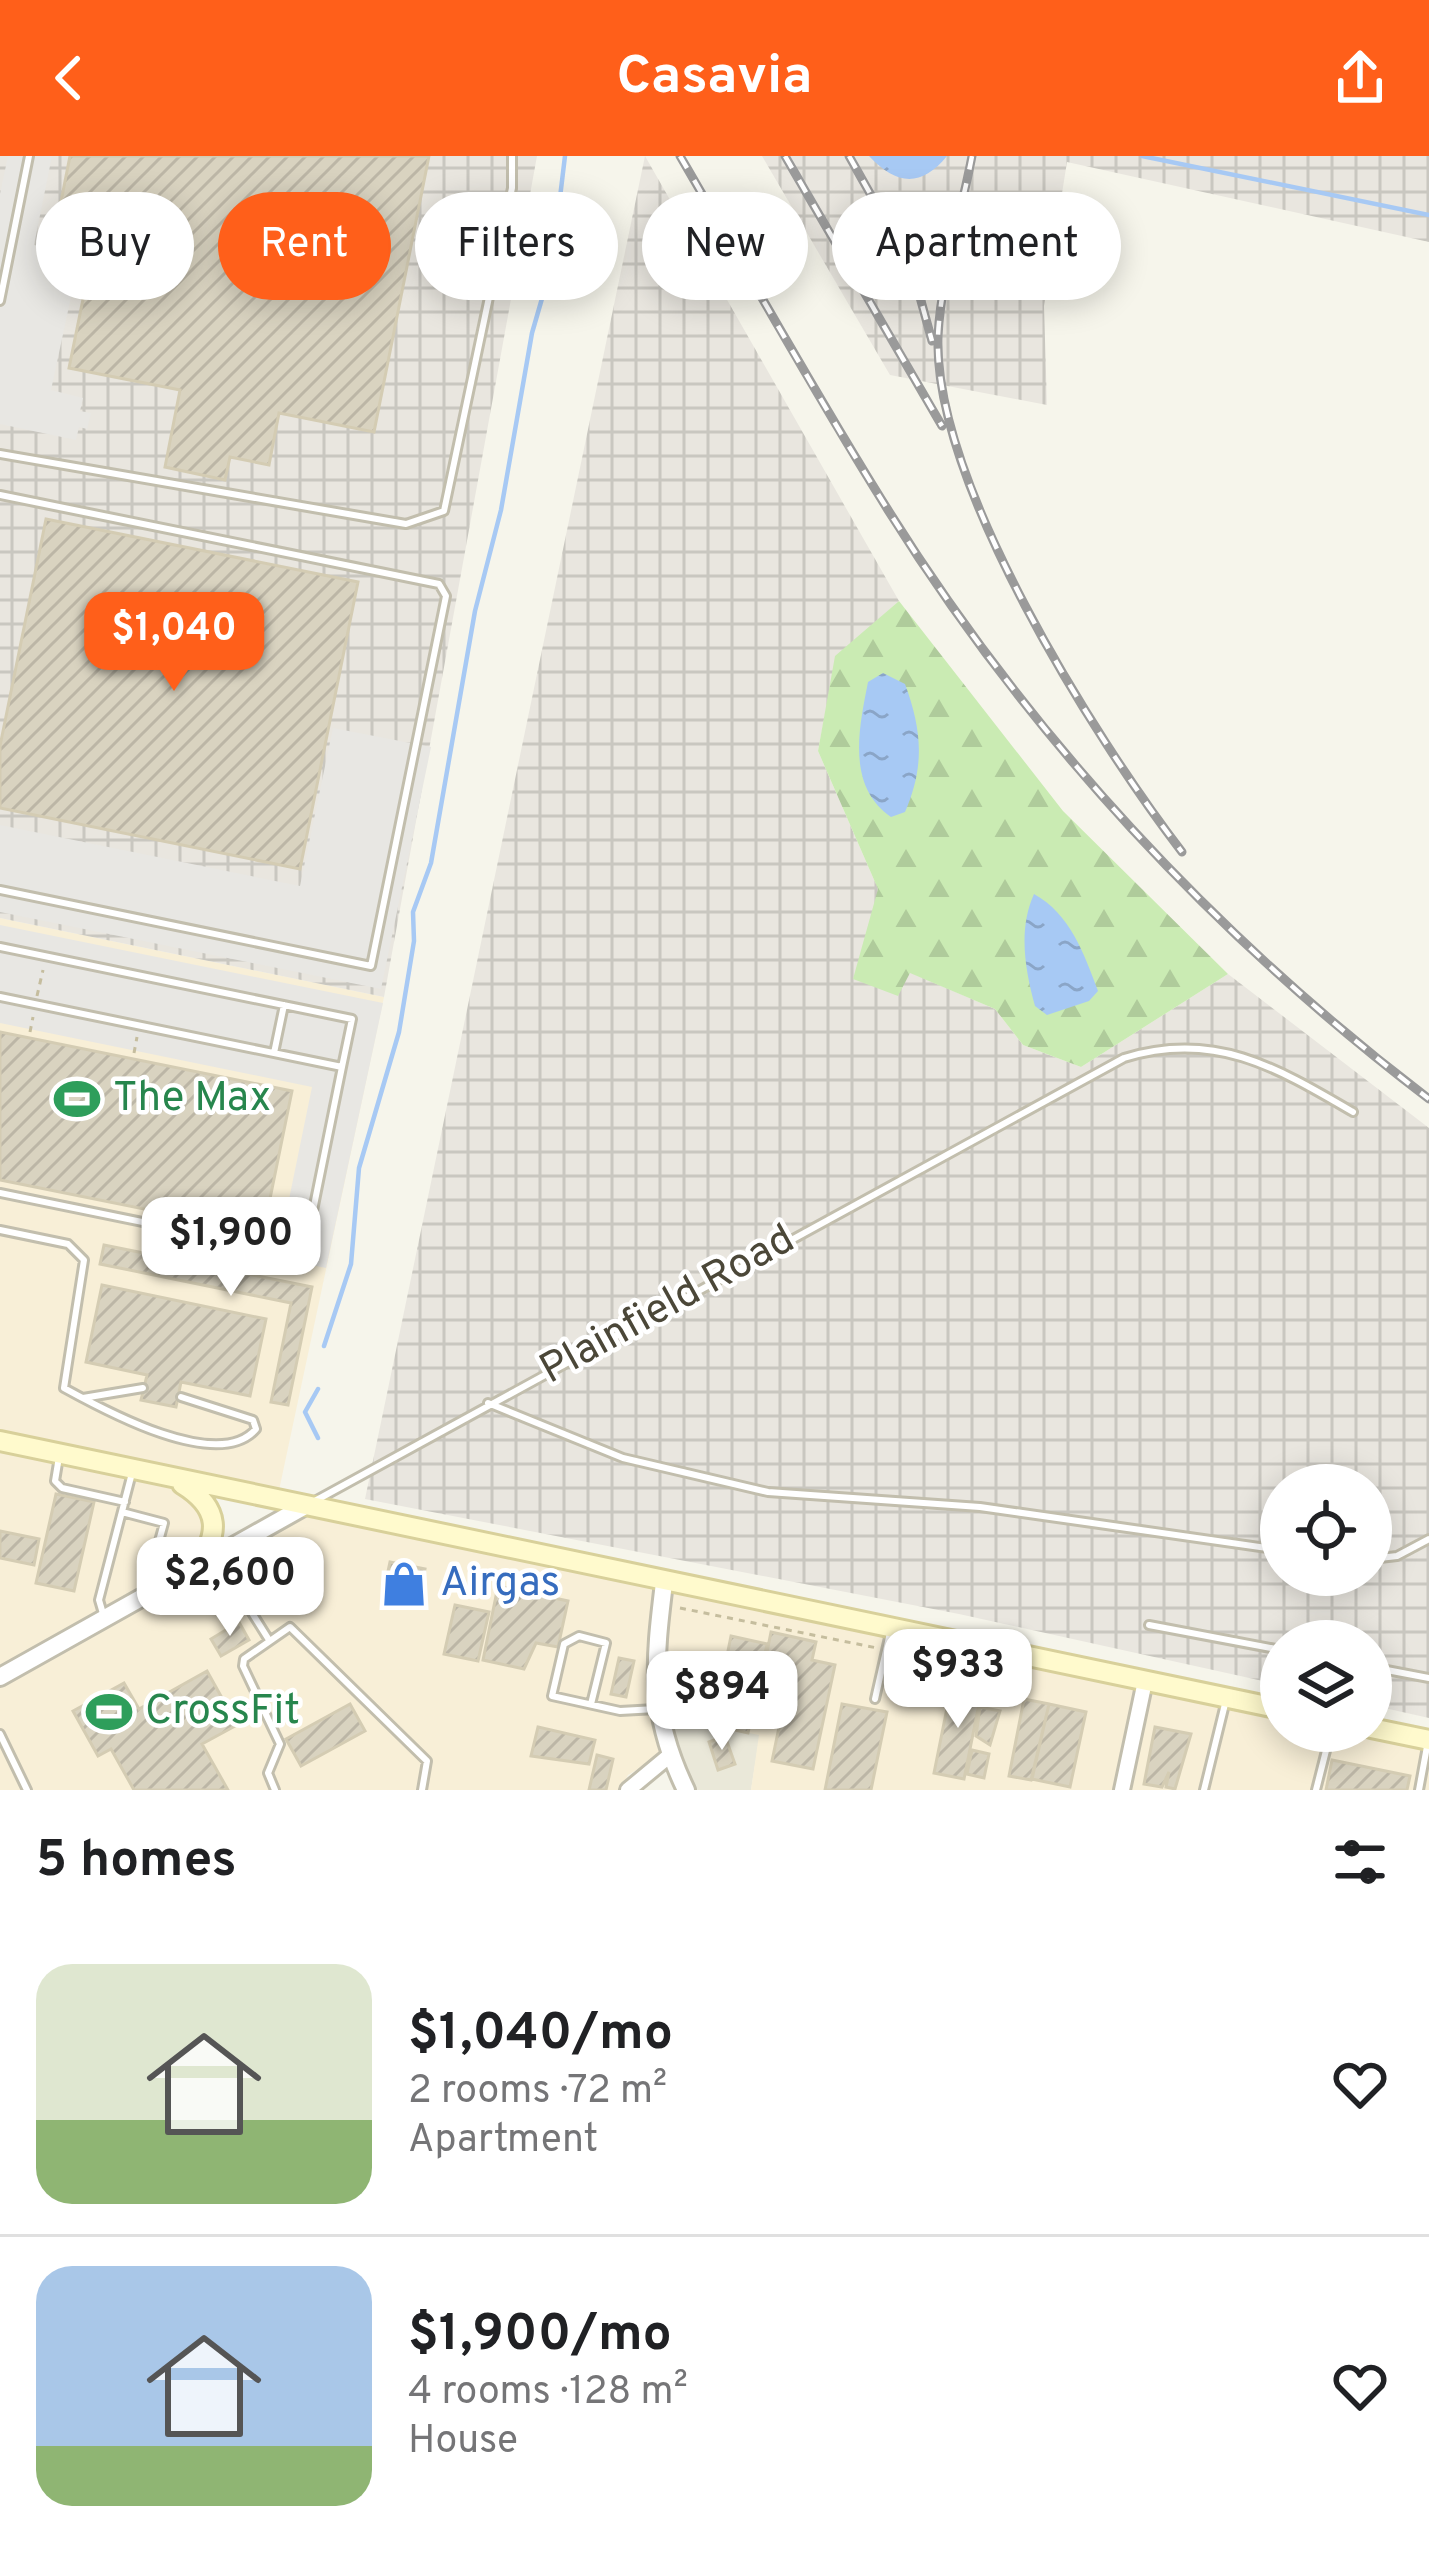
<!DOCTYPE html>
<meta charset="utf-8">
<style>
:root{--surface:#fff;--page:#f2f2f2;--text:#202124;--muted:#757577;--line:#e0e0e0;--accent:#ff5f1a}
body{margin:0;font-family:Overpass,sans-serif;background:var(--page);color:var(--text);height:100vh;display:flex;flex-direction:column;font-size:45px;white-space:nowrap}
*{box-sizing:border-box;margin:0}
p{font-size:39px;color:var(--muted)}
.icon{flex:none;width:66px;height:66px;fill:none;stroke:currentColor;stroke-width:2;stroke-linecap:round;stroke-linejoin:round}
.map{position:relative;height:1634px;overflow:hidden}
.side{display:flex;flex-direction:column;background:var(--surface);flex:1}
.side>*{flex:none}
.hud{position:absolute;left:36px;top:36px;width:1359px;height:108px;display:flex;gap:24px}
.fabs{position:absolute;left:1260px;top:1308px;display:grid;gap:24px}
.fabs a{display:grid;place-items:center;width:132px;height:132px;border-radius:50%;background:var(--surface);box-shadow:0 6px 30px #0003;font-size:60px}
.price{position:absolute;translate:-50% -102px;padding:0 27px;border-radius:24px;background:#fff;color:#222;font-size:39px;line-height:78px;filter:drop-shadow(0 3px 6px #0008)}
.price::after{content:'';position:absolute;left:50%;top:72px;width:36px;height:27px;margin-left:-18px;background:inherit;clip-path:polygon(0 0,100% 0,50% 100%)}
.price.current{background:var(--accent);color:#fff}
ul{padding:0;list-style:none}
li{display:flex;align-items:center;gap:36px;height:300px;padding:0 36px}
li+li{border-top:3px solid var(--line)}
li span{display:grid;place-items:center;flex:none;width:336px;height:240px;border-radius:36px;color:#555}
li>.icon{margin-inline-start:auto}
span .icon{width:144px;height:144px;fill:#fffc;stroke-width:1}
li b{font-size:51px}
h2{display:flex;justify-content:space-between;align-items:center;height:144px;padding:0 36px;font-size:51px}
.chip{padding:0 42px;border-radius:54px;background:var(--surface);box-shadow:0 6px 30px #0003;font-size:42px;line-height:108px}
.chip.current{background:var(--accent);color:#fff}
header{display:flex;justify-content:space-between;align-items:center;height:156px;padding:0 36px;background:var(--accent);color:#fff;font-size:54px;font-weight:700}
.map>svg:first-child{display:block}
.residential{fill:#eae8d9}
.commercial{fill:#f8efd7}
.industrial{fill:url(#industrial-grid);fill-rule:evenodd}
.forest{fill:url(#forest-firs)}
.parking{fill:#e8e7e3}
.water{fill:url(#water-ripples)}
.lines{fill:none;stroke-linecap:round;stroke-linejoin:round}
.stream{stroke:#a7c9f4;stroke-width:4.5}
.building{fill:url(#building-hatch);stroke:#d4ccb3;stroke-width:3}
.service-casing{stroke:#c2bead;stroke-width:12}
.minor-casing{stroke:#c2bead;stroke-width:20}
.tertiary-casing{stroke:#c2bead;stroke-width:22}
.secondary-casing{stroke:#d8d09a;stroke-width:24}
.path{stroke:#c5bd9e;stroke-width:3;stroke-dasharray:6 6;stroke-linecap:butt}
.service{stroke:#fff;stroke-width:6}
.minor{stroke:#fff;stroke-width:14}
.tertiary{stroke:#fff;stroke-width:16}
.secondary{stroke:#fffacd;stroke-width:18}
.rail-casing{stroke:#9a9a9a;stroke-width:9}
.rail{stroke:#fff;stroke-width:4.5;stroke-dasharray:14;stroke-linecap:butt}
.labels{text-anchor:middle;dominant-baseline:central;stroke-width:9;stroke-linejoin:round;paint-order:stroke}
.leisure-label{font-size:42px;fill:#27864d;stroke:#fff;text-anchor:start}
.street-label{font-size:42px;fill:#4b4738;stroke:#fff}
.shop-label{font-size:42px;fill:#366cbe;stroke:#fff;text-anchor:start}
</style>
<header><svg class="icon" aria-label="back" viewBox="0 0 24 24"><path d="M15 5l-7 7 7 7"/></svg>Casavia<svg class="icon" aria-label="share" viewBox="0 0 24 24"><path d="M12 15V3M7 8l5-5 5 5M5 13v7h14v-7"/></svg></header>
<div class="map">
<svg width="1429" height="1634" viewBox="0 0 1429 1634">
<defs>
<pattern id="industrial-grid" width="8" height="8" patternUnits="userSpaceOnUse" patternTransform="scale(3)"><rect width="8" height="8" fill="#e9e6df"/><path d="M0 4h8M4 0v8" fill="none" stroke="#c9c7c0"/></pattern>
<pattern id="forest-firs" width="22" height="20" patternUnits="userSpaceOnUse" patternTransform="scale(3)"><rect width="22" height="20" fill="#caebb3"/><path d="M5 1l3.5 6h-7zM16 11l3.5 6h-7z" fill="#afcb9b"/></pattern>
<pattern id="water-ripples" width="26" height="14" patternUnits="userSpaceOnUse" patternTransform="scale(3)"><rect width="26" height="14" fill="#a7c9f4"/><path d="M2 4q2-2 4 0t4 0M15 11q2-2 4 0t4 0" fill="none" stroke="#8aa5c7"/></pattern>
<pattern id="building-hatch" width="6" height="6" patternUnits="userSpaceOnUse" patternTransform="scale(3)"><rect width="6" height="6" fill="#d9d3c0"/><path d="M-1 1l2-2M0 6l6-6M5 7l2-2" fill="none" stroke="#bcb6a6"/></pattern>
</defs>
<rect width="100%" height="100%" fill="#f6f5eb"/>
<path class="residential" d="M662,1559L760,1578L751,1634H689Z"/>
<path class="commercial" d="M0,762L384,841L278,1339L0,1280Z
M0,1294L168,1329L201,1356L202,1390L188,1410L0,1516Z
M309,1357L659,1430L650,1503L652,1561L664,1598L628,1619L621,1634H0V1530Z
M668,1433L1139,1530L1117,1634H751L759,1579L662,1559Z
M1148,1531L1281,1559V1575H1360L1429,1589V1634H1124Z"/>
<path class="industrial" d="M0,0H537L384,841L0,762Z
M645,0L899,445L836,501L818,595L878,733L897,840L909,816L995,853L1023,889L1081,911L1228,818L1429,972V1562L1371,1549V1485H1281V1529L959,1458L365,1343ZM1281,1329H1371V1419H1281Z
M762,0H1429V86L1067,6L1044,150L1047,249L890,219Z"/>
<path class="forest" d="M899,445L1063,655L1228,818L1081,911L1023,889L995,853L910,817L898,840L853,823L878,733L818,595L835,500Z"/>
<path class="parking" d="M8,0H52L34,89L80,99L51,234L83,242L80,255L91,257L87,273L79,271L76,284L0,268V38Z
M333,572L431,591L381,833L0,756V669L300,730Z
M0,769L383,847L326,1112L277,1102L312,931L0,867Z"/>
<path class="water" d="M869,0H947C921,32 896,29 869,0Z
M883,517L905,528C922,574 925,610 905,656L891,661C846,630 859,572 868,526Z
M1034,738C1070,758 1084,797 1098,835L1089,845L1047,859L1035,850C1025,814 1018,773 1034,738Z"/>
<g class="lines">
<path class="stream" d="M1142,0L1429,59
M324,1190L351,1108L359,1012L399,876L414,785L413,756L431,707L475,455L501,354L532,177L552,108L565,0
M318,1282L305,1256L318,1233"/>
</g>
<path class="building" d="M70,0H429L374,276L279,257L269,309L230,301L225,324L165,311L180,234L69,212L94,89L54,81Z
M46,363L358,426L300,713L0,652V590Z
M0,876L292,935L263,1077L0,1024Z
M104,1089L312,1131L288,1249L271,1246L291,1147L100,1108Z
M102,1129L266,1163L250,1240L181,1226L176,1251L141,1244L147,1219L86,1206Z
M56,1338L94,1346L74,1435L36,1427Z
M0,1375L39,1383L34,1409L0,1402Z
M390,1406L425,1413L418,1450L382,1443Z
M498,1430L568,1445L558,1491L536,1487L524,1513L483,1504Z
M455,1449L489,1456L478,1505L444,1498Z
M239,1466L249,1484L221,1500L211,1483Z
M771,1476L816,1486L812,1504L835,1509L813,1613L772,1605L784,1547L758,1541Z
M731,1480L767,1488L748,1577L713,1569Z
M619,1502L634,1505L626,1541L611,1538Z
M207,1515L237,1569L202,1588L228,1634H134L111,1593L98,1600L73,1555L124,1527L139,1553Z
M952,1527L982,1533L964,1623L934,1617Z
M1024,1543L1049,1548L1031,1624L1009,1620Z
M350,1548L365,1575L301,1610L286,1583Z
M842,1548L887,1556L871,1634H825Z
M1049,1548L1086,1556L1070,1631L1032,1623Z
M980,1551L1000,1555L990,1589L976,1580Z
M538,1571L595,1584L589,1608L531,1600Z
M1155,1571L1191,1578L1175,1633L1166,1631L1169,1616L1162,1631L1144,1628Z
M725,1580L735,1608L718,1614L709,1586Z
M972,1594L989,1598L984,1622L967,1618Z
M597,1599L613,1603L606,1634H589Z
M1332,1604L1410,1620L1407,1634H1326Z"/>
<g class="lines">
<g class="service-casing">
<path id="service" d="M0,145L29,0
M0,298L406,368L444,355L512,32V0
M0,339L439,428L446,440L371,810L0,734
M0,791L352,863L342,911L0,841
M274,897L284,849
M0,1037L304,1099L342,911
M0,1074L68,1088L84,1104L64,1232C104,1254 218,1317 256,1273L253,1264L181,1241
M83,1242L143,1232
M488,1247L623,1302L768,1336L980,1351L1281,1394
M59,1301L55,1325L62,1332L125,1346
M313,1346L1124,902C1214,874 1276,911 1353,956
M122,1356L164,1367L151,1414L157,1431
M217,1401L269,1484
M1371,1403L1397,1400L1429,1383
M104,1461L99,1444L132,1317
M1149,1469L1281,1494
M1371,1511L1429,1522
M875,1543L890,1477
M591,1548L606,1487L579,1480L564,1488L552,1540L620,1555L656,1553
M0,1578L27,1634
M275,1634L268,1617L280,1588L243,1510L244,1503L290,1471L427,1605L422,1634
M1204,1634L1226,1544
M1316,1634L1331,1575
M1419,1634L1428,1585"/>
</g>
<g class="minor-casing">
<path id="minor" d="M628,1634L669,1600
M1122,1634L1145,1525"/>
</g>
<g class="tertiary-casing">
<path id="tertiary" d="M664,1427C654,1508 649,1558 686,1634
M0,1521L305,1350"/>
</g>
<g class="secondary-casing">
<path id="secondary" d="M0,1285L1281,1553
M182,1328C221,1352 221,1379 194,1413
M1371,1572L1429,1584"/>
</g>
<path class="path" d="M37,840L43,814
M30,876L33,861
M134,897L137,881
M680,1452L877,1492
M898,1496L1023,1522"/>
<use href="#service" class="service"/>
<use href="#minor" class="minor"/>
<use href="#tertiary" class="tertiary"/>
<use href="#secondary" class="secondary"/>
<g class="rail-casing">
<path id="rail" d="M680,0C749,118 815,238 888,354C1030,581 1216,781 1429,943
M785,0L942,270
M849,0L912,112L932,185
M972,0C961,58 941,121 938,180C933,326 1094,581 1182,696"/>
</g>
<use href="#rail" class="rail"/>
</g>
<defs>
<g id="stadium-bare" transform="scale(3.6)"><path d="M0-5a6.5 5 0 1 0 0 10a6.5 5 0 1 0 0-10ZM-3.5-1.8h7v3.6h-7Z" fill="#2e9e5b" stroke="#fff" stroke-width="2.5" paint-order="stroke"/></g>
<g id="shop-bare" transform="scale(3.6)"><path d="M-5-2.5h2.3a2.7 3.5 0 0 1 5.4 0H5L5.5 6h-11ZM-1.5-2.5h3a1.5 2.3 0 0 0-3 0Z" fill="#3f7fe0" stroke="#fff" stroke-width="2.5" paint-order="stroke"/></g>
</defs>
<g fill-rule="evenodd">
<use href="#stadium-bare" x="77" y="943"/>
<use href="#shop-bare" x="404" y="1428"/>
<use href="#stadium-bare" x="109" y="1556"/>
</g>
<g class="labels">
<g class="leisure-label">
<text x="113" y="943">The Max</text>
<text x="145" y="1556">CrossFit</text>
</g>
<g class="street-label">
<text transform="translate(668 1150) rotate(-29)">Plainfield Road</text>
</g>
<g class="shop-label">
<text x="440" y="1428">Airgas</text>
</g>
</g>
</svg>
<div class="fabs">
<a><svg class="icon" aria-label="locate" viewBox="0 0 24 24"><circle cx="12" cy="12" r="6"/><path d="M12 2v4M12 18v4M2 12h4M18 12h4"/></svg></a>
<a><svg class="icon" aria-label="layers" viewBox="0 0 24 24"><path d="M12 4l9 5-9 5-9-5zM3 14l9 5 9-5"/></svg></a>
</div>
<b class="price current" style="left:174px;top:538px">$1,040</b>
<b class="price" style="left:231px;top:1143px">$1,900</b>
<b class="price" style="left:230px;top:1483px">$2,600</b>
<b class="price" style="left:958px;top:1575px">$933</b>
<b class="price" style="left:722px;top:1597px">$894</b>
<div class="hud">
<a class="chip">Buy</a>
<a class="chip current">Rent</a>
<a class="chip">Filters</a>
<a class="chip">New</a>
<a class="chip">Apartment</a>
</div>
</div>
<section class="side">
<h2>5 homes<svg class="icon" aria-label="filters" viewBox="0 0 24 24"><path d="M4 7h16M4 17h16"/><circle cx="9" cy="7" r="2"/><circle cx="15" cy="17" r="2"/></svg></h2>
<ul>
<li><span style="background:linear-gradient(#dfe7d0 65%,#8fb573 0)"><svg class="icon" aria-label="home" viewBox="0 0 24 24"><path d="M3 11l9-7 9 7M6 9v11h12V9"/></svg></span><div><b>$1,040/mo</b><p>2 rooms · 72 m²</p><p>Apartment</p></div><svg class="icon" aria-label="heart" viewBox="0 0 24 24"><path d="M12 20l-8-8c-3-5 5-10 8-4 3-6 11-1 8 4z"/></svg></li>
<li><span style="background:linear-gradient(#a9c7e8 75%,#8fb573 0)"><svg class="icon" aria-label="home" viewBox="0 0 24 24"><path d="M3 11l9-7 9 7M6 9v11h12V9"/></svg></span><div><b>$1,900/mo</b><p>4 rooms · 128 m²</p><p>House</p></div><svg class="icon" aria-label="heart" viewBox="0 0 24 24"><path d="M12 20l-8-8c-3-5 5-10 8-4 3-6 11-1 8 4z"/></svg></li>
</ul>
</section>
